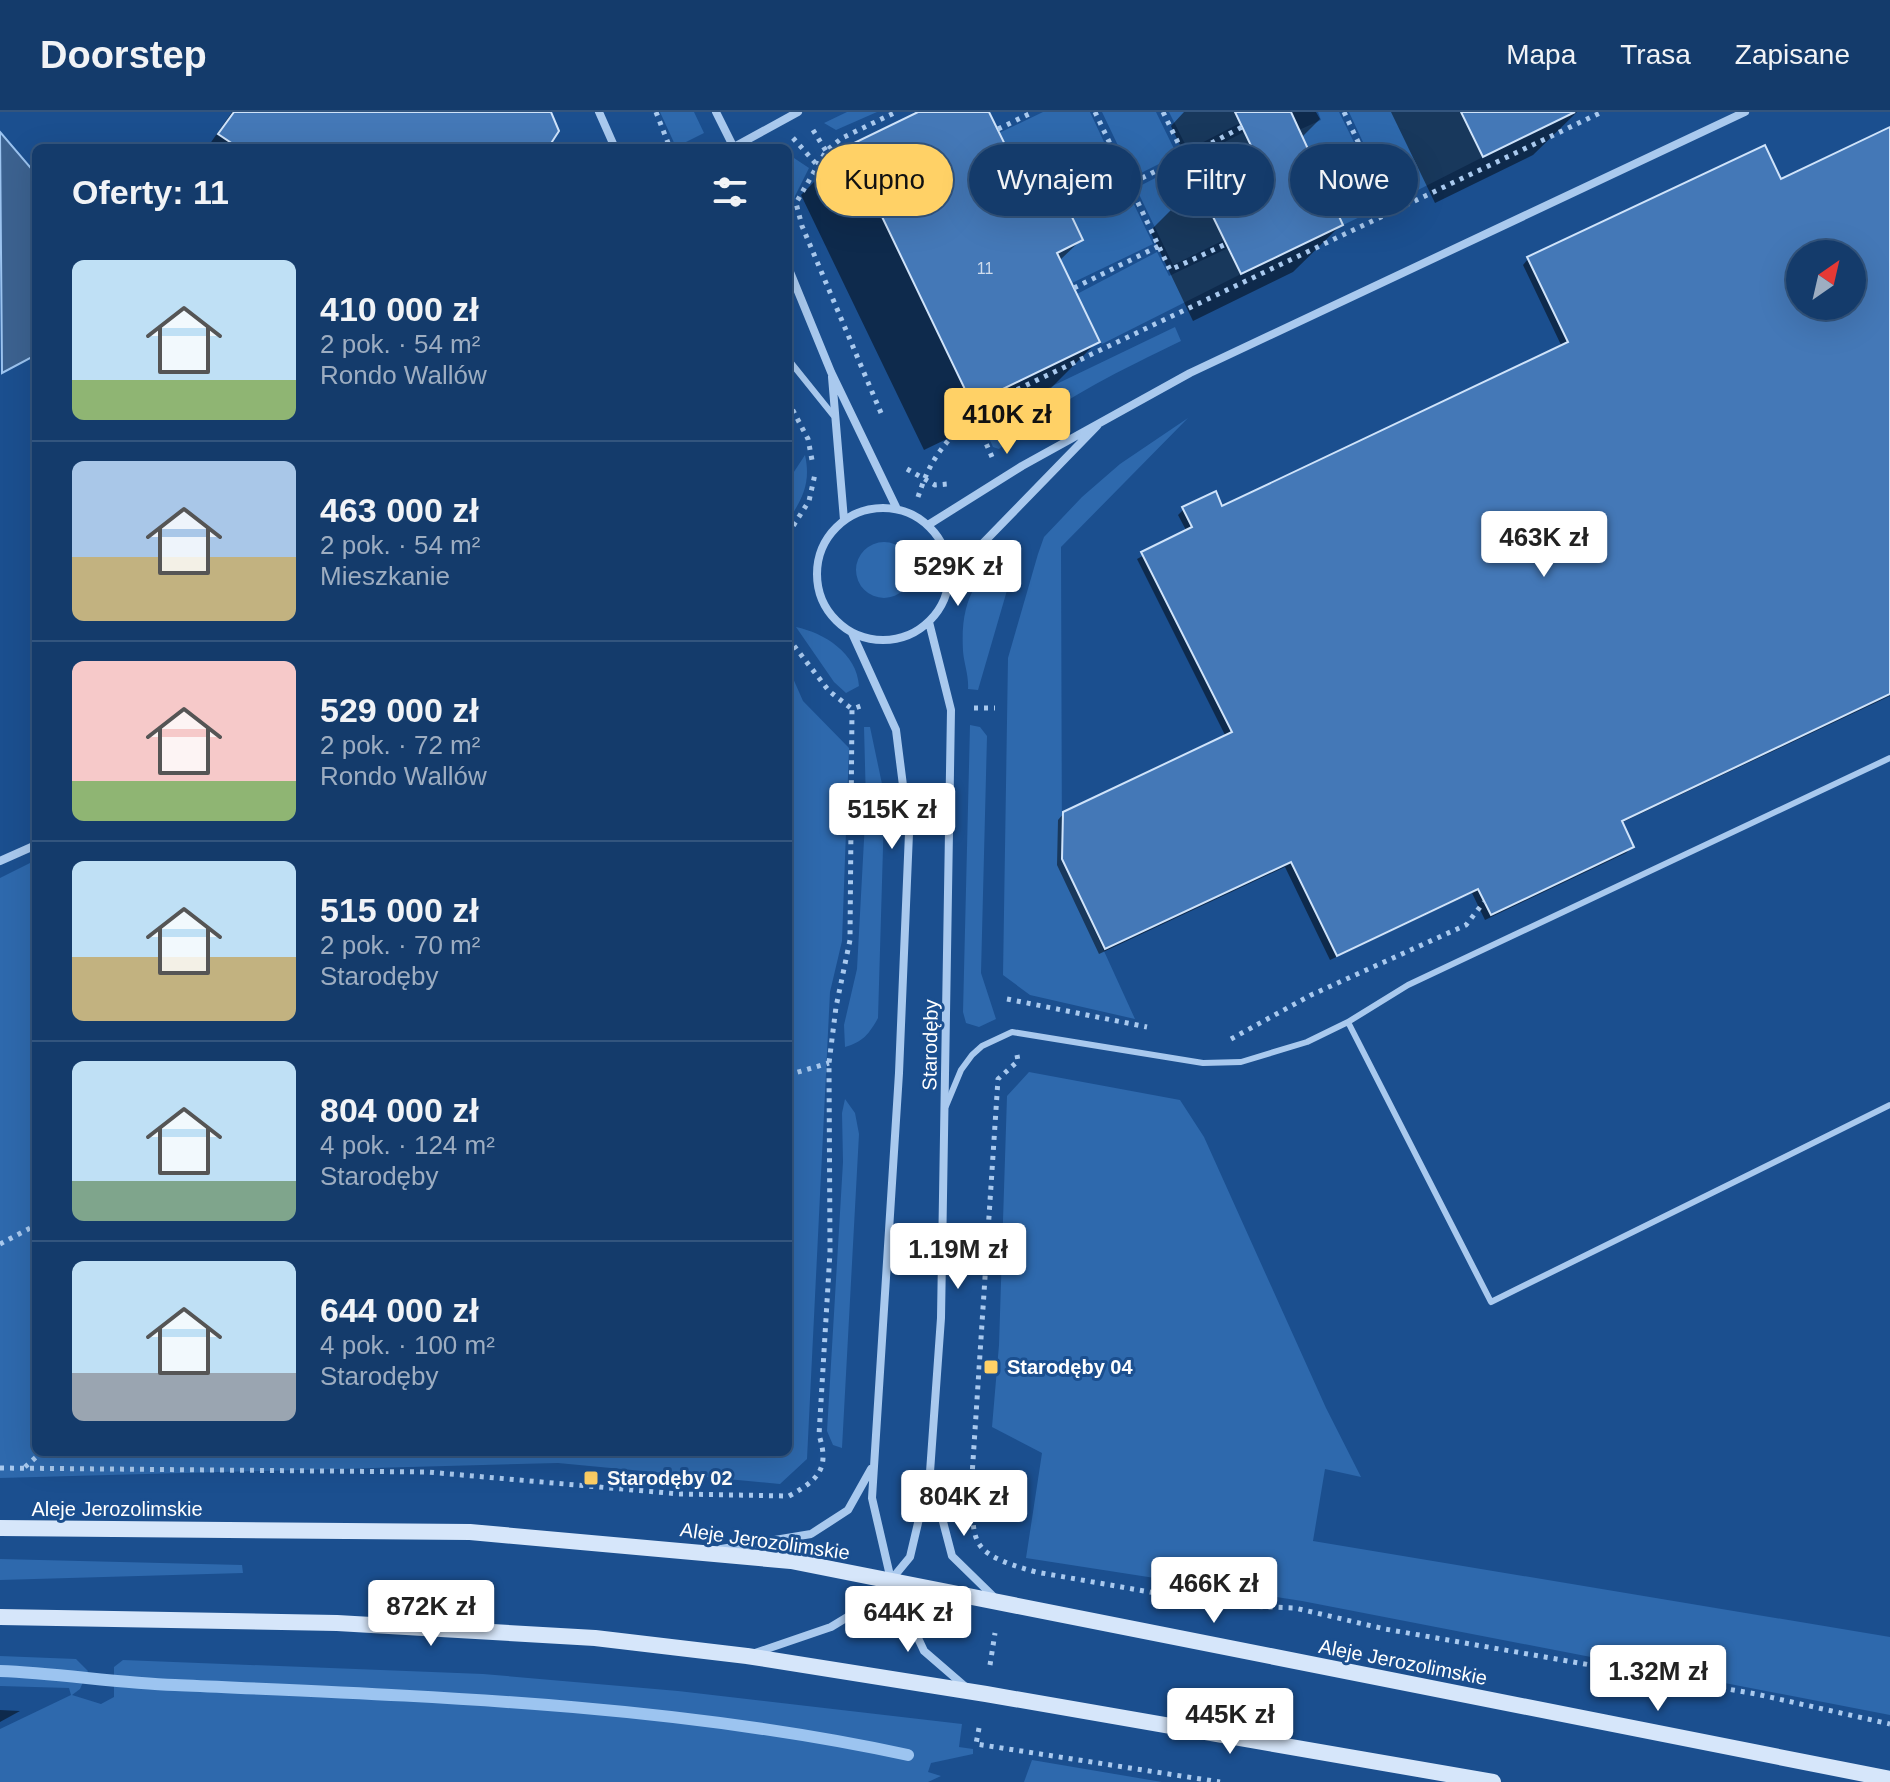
<!DOCTYPE html>
<html lang="pl">
<meta charset="utf-8">
<style>
:root{--surface:#143b6b;--page:#1d4271;--text:#f1f3f6;--muted:#9dadc1;--line:#33557e;--accent:#ffd166}
body{margin:0;font-family:Arial,sans-serif;background:var(--page);color:var(--text);height:100vh;display:flex;flex-direction:column;font-size:30px;white-space:nowrap}
*{box-sizing:border-box;margin:0}
p{font-size:26px;color:var(--muted)}
.icon{flex:none;width:44px;height:44px;fill:none;stroke:currentColor;stroke-width:2;stroke-linecap:round;stroke-linejoin:round}
.map{position:relative;flex:1;overflow:hidden}
.panel{position:absolute;left:32px;top:32px;width:760px;height:1312px;display:flex;flex-direction:column;background:var(--surface);border-radius:12px;box-shadow:0 8px 32px #0002,0 0 0 2px var(--line)}
.panel>*{flex:none}
.guide{position:absolute;left:816px;top:32px;width:760px;height:72px;display:flex;gap:16px}
.needle{width:52px;rotate:34deg}
.fabs{position:absolute;left:1786px;top:128px;display:grid;gap:16px}
.fabs a{display:grid;place-items:center;width:80px;height:80px;border-radius:50%;background:var(--surface);box-shadow:0 8px 32px #0002,0 0 0 2px var(--line);font-size:40px}
.price{position:absolute;translate:-50% -68px;padding:0 18px;border-radius:8px;background:#fff;color:#222;font-size:26px;line-height:52px;filter:drop-shadow(0 2px 4px #0008)}
.price::after{content:'';position:absolute;left:50%;top:48px;width:24px;height:18px;margin-left:-12px;background:inherit;clip-path:polygon(0 0,100% 0,50% 100%)}
.price.active{background:var(--accent);color:#111}
ul{padding:0;list-style:none}
li{display:flex;align-items:center;gap:24px;height:200px;padding:0 40px}
li+li{border-top:2px solid var(--line)}
li span{display:grid;place-items:center;flex:none;width:224px;height:160px;border-radius:12px;color:#555}
li>.icon{margin-inline-start:auto}
span .icon{width:96px;height:96px;fill:#fffc;stroke-width:1}
li b{font-size:34px}
h2{display:flex;justify-content:space-between;align-items:center;height:96px;padding:0 40px;font-size:34px}
.chip{padding:0 28px;border-radius:36px;background:var(--surface);box-shadow:0 8px 32px #0002,0 0 0 2px var(--line);font-size:28px;line-height:72px}
.chip.active{background:var(--accent);color:#111}
header{display:flex;align-items:center;gap:48px;box-sizing:border-box;height:112px;padding:0 40px;background:var(--surface);border-bottom:2px solid var(--line)}
header strong{font-size:38px}
nav{display:flex;gap:44px;margin-inline-start:auto;font-size:28px}
.map>svg:first-child{display:block}
.green{fill:#2e69ad}
.water{fill:#3c6290;stroke:#9cc4f0;stroke-width:2}
.shadow{fill:#0007;fill-rule:evenodd}
.lines{fill:none;stroke-linecap:round;stroke-linejoin:round}
.stream{stroke:#9cc4f0;stroke-width:12}
.building{fill:#4478b7;stroke:#cfe3fa;stroke-width:2;fill-rule:evenodd}
.path{stroke:#a9c9ee;stroke-width:5;stroke-dasharray:4 6;stroke-linecap:butt}
.lane{stroke:#a9c9ee;stroke-width:6}
.street{stroke:#a9c9ee;stroke-width:8}
.secondary{stroke:#d6e6fa;stroke-width:16}
.poi-dot{fill:#ffd166;stroke:#1b4f8f;stroke-width:3}
.labels{text-anchor:middle;dominant-baseline:central;stroke-width:6;stroke-linejoin:round;paint-order:stroke}
.number-label{font-size:16px;fill:#d0dded}
.street-label{font-size:20px;fill:#fff;stroke:#1b4f8f}
.poi-label{font-size:20px;font-weight:bold;fill:#fff;stroke:#1b4f8f;text-anchor:start}
</style>
<header>
<strong>Doorstep</strong>
<nav><a>Mapa</a><a>Trasa</a><a>Zapisane</a></nav>
</header>
<div class="map">
<svg width="1890" height="1670" viewBox="0 0 1890 1670">
<rect width="100%" height="100%" fill="#1b4f8f"/>
<path class="green" d="M660,0H694L704,21L676,35Z
M847,0H877L836,18L824,11Z
M1043,0H1090L1111,45L1056,72L1042,42L1016,55L999,21Z
M1102,0H1156L1177,43L1133,65Z
M1169,0H1235L1240,11L1188,38Z
M1318,0H1339L1385,93L1343,113L1299,18L1321,8Z
M1349,0H1461L1483,45L1414,80L1411,73L1388,84Z
M1244,20L1255,41L1197,70L1224,128L1173,153L1136,76Z
M791,44L809,56L795,84L791,106L788,99Z
M1115,54L1123,70L1068,96L1060,80Z
M1128,80L1153,132L1072,171L1057,141L1083,128L1072,107Z
M1228,136L1241,162L1102,232L1077,182L1157,140L1169,164Z
M1175,215L1181,229C1113,262 1059,288 999,337L993,335L982,311L984,307Z
M1188,306L1061,435L1062,747L1135,907L1030,883L1003,863L1008,546L1038,442L1044,425L1082,385L1120,352Z
M805,343C811,370 803,386 788,409V369Z
M1013,428L1019,435L1017,444L978,578L968,577C969,564 964,552 963,539C960,485 977,466 1013,428Z
M856 458a28 28 0 1 1 56 0a28 28 0 1 1-56 0Z
M796,515C824,521 857,541 859,574L846,581L834,570Z
M788,555L803,589L849,636L842,829L830,880L807,1347L780,1372L558,1351L0,1366V766L36,748V1340H788Z
M970,613L980,615L987,624L981,861L996,907L979,915L966,911L963,900Z
M864,615H870L882,672L884,702L878,906C869,922 863,930 845,935L844,913L857,857L866,691Z
M1029,960L1180,988L1204,1025L1326,1296L1361,1365L1325,1357L1313,1429L1890,1525V1603L1302,1489L1026,1446L1042,1341L992,1315L999,1233L1007,984Z
M845,987L855,1001L859,1022L842,1336L833,1333L827,1319L843,1050L842,1001Z
M0,1447L242,1453L243,1461L0,1468Z
M0,1544L76,1547L88,1559L80,1577L72,1583L101,1592L114,1585V1555L123,1548L483,1562L678,1579L962,1612L959,1635L973,1637V1642L931,1651L928,1660L941,1664L928,1670H0V1617L71,1583L69,1576L0,1574Z
M1032,1648L1162,1670H1024Z"/>
<path class="water" d="M0,20L36,62V243L2,261Z"/>
<path class="shadow" d="M232,0H549L545,36H207Z
M922,0H987L1015,58L1081,128L1059,149L1098,229L1050,277L924,338L801,83L849,35Z
M1184,0H1316L1320,7L1301,26L1341,113L1293,160L1193,209L1150,119L1198,71L1171,14Z
M1391,0H1577L1533,43L1435,91Z
M1890,17V584L1621,711L1632,735L1626,741L1485,808L1472,781L1330,848L1285,755L1099,842L1057,753L1058,708L1064,701L1226,625L1137,447L1187,420L1178,403L1184,397H1221L1562,235L1523,153L1528,147L1780,69ZM1800,142H1852V194H1800Z
M0,1598L20,1599L0,1610Z"/>
<g class="lines">
<path class="stream" d="M0,1559C58,1561 116,1571 175,1573C420,1584 667,1591 908,1643"/>
</g>
<path class="building" d="M234,0H551L559,19L548,36H239L218,22Z
M918,0H989L1016,55L1042,42L1083,128L1057,141L1100,230L972,292L848,34Z
M1235,0H1291L1343,113L1241,162L1196,70L1255,42Z
M1461,0H1575L1483,45Z
M1890,15V582L1622,709L1634,735L1491,803L1478,777L1337,844L1291,750L1105,837L1062,747L1063,700L1232,620L1141,440L1192,415L1182,395L1216,379L1222,394L1568,230L1527,145L1765,33L1781,67ZM1800,142H1852V194H1800Z"/>
<g class="lines">
<path class="path" d="M656,0L670,36
M1095,0L1170,158L1226,132
M1163,0L1185,45L1242,15
M1344,0L1386,89L1409,78L1414,89
M998,17L1033,0
M813,18L826,39
M793,26L835,73
M1058,76L1118,47
M1070,101L1185,45
M1074,176L1159,134
M788,289L808,327L812,348
M881,301L802,114L796,91L826,39L842,26L896,0
M992,345L972,299L1602,0
M907,357L935,373L948,372
M918,385C926,361 932,348 948,329
M788,422L809,389L815,362
M788,526L829,579L852,597
M974,596H995
M1007,887L1147,915
M1231,927L1311,883L1466,813L1484,790
M1017,943L1018,949L998,967L972,1364C974,1431 964,1440 1036,1460L1224,1493L1295,1496L1385,1517L1756,1582L1890,1612
M788,963L829,951
M0,1132L36,1113
M25,1355L42,1340
M0,1356L428,1360L679,1382L789,1384C818,1368 830,1357 819,1323L830,1140L829,951L836,895L850,828L852,597L861,594
M990,1553L995,1521
M979,1616L976,1632L1220,1670"/>
<path class="lane" d="M788,247L833,303
M1348,910L1408,873L1890,646
M946,994L961,958L972,943L982,934L1012,920L1203,951L1241,950L1307,930L1348,910L1491,1190L1890,993"/>
<path class="street" d="M599,0L615,36
M716,0L734,36
M734,35L798,0
M788,155L831,260L897,397
M832,265L844,408
M817 462a66 66 0 1 1 132 0a66 66 0 1 1-132 0Z
M928,413L1022,354L1190,261L1745,0
M950,465L1097,314
M852,521L896,618L909,721L899,961L872,1386L891,1468L924,1539L968,1577
M0,749L36,733
M930,1360L952,1444L995,1486
M721,1437L811,1422L848,1398L871,1357
M755,1541L831,1515L864,1495L891,1468L910,1445L930,1360L941,1206L951,598L929,510"/>
<path class="secondary" d="M0,1416L470,1420L791,1449L1890,1667
M0,1505L337,1511L595,1526L747,1544L986,1582L1493,1670"/>
</g>
<g class="poi-dot">
<rect x="983" y="1247" width="16" height="16" rx="4"/>
<rect x="583" y="1358" width="16" height="16" rx="4"/>
</g>
<g class="labels">
<g class="number-label">
<text x="985" y="156">11</text>
</g>
<g class="street-label">
<text transform="translate(930 933) rotate(-89)">Starodęby</text>
<text x="117" y="1397">Aleje Jerozolimskie</text>
<text transform="translate(765 1429) rotate(8)">Aleje Jerozolimskie</text>
<text transform="translate(1403 1550) rotate(11)">Aleje Jerozolimskie</text>
</g>
<g class="poi-label">
<text x="1007" y="1255">Starodęby 04</text>
<text x="607" y="1366">Starodęby 02</text>
</g>
</g>
</svg>
<div class="fabs">
<a><svg class="needle" viewBox="-14 -14 28 28"><path d="M0-13l5 13h-10z" fill="#e53935"/><path d="M0 13l5-13h-10z" fill="#9dadc1"/></svg></a>
</div>
<b class="price active" style="left:1007px;top:344px">410K zł</b>
<b class="price" style="left:1544px;top:467px">463K zł</b>
<b class="price" style="left:958px;top:496px">529K zł</b>
<b class="price" style="left:892px;top:739px">515K zł</b>
<b class="price" style="left:958px;top:1179px">1.19M zł</b>
<b class="price" style="left:964px;top:1426px">804K zł</b>
<b class="price" style="left:1214px;top:1513px">466K zł</b>
<b class="price" style="left:431px;top:1536px">872K zł</b>
<b class="price" style="left:908px;top:1542px">644K zł</b>
<b class="price" style="left:1658px;top:1601px">1.32M zł</b>
<b class="price" style="left:1230px;top:1644px">445K zł</b>
<div class="guide">
<a class="chip active">Kupno</a>
<a class="chip">Wynajem</a>
<a class="chip">Filtry</a>
<a class="chip">Nowe</a>
</div>
<section class="panel">
<h2>Oferty: 11<svg class="icon" aria-label="filters" viewBox="0 0 24 24"><path d="M4 7h16M4 17h16"/><circle cx="9" cy="7" r="2"/><circle cx="15" cy="17" r="2"/></svg></h2>
<ul>
<li><span style="background:linear-gradient(#bfe0f5 75%,#8fb573 0)"><svg class="icon" aria-label="home" viewBox="0 0 24 24"><path d="M3 11l9-7 9 7M6 9v11h12V9"/></svg></span><div><b>410 000 zł</b><p>2 pok. · 54 m²</p><p>Rondo Wallów</p></div></li>
<li><span style="background:linear-gradient(#a9c7e8 60%,#c2b280 0)"><svg class="icon" aria-label="home" viewBox="0 0 24 24"><path d="M3 11l9-7 9 7M6 9v11h12V9"/></svg></span><div><b>463 000 zł</b><p>2 pok. · 54 m²</p><p>Mieszkanie</p></div></li>
<li><span style="background:linear-gradient(#f6c9c9 75%,#8fb573 0)"><svg class="icon" aria-label="home" viewBox="0 0 24 24"><path d="M3 11l9-7 9 7M6 9v11h12V9"/></svg></span><div><b>529 000 zł</b><p>2 pok. · 72 m²</p><p>Rondo Wallów</p></div></li>
<li><span style="background:linear-gradient(#bfe0f5 60%,#c2b280 0)"><svg class="icon" aria-label="home" viewBox="0 0 24 24"><path d="M3 11l9-7 9 7M6 9v11h12V9"/></svg></span><div><b>515 000 zł</b><p>2 pok. · 70 m²</p><p>Starodęby</p></div></li>
<li><span style="background:linear-gradient(#bfe0f5 75%,#7fa58c 0)"><svg class="icon" aria-label="home" viewBox="0 0 24 24"><path d="M3 11l9-7 9 7M6 9v11h12V9"/></svg></span><div><b>804 000 zł</b><p>4 pok. · 124 m²</p><p>Starodęby</p></div></li>
<li><span style="background:linear-gradient(#bfe0f5 70%,#9aa5b1 0)"><svg class="icon" aria-label="home" viewBox="0 0 24 24"><path d="M3 11l9-7 9 7M6 9v11h12V9"/></svg></span><div><b>644 000 zł</b><p>4 pok. · 100 m²</p><p>Starodęby</p></div></li>
</ul>
</section>
</div>
